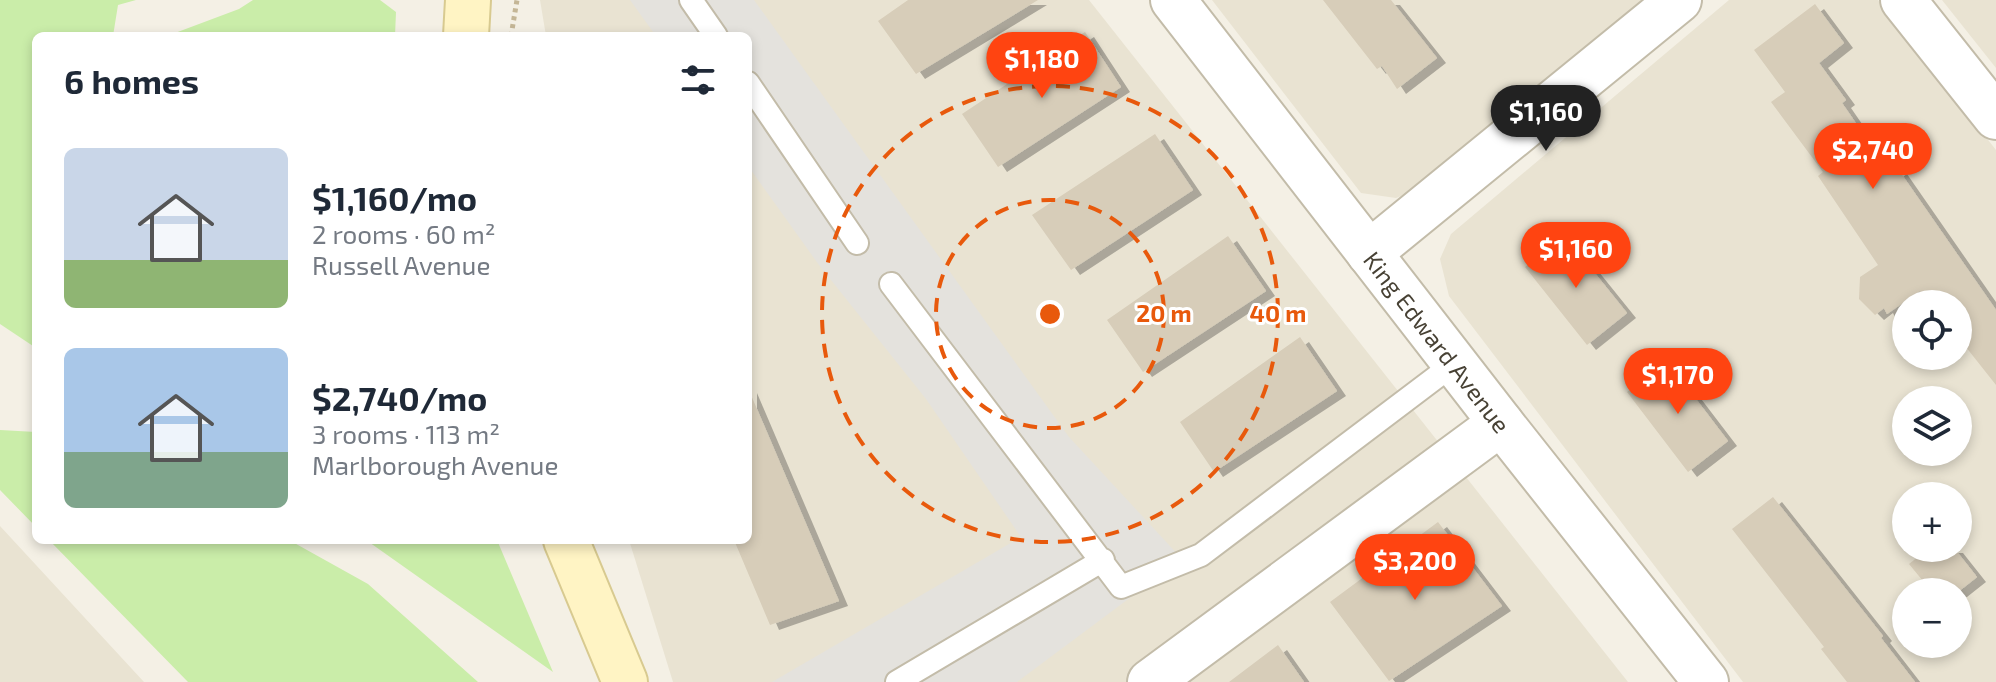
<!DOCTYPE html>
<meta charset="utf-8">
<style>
:root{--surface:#fff;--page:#f2f2f3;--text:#1f2937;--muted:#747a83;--accent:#f41}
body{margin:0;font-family:"Exo 2",sans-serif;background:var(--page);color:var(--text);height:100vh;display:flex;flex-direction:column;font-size:30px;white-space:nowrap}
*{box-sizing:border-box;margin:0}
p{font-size:26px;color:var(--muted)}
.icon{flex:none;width:44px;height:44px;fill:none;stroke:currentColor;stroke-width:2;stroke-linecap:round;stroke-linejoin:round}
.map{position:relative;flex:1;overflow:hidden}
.drawer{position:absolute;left:32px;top:32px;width:720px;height:512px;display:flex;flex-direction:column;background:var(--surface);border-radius:12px;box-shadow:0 4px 12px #0003}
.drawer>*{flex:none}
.buttons{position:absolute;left:1892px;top:290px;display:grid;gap:16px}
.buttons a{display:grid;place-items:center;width:80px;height:80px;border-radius:50%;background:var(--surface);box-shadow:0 4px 12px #0003;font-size:40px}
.price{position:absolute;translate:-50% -68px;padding:0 18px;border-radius:28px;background:var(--accent);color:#fff;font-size:26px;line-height:52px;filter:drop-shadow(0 2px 4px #0008)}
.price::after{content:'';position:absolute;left:50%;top:48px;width:24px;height:18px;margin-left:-12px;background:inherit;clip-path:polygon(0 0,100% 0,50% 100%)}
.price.current{background:#222;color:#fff}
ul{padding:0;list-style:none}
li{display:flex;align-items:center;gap:24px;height:200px;padding:0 32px}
li span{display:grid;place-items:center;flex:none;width:224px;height:160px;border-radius:12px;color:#555}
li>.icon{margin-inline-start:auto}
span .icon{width:96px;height:96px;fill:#fffc;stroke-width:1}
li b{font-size:34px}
h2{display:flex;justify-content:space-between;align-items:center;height:96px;padding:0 32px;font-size:34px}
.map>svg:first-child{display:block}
.residential{fill:#e9e3d2;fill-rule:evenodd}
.green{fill:#caeda9}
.parking{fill:#e4e2dd}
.building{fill:#d7cdb9;filter:url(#shadow)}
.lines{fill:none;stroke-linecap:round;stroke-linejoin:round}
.lane-casing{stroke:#c3bca9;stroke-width:26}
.street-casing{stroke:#c3bca9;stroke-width:48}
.secondary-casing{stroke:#d8ca90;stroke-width:48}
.path{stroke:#c4b696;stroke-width:5;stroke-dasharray:4 4;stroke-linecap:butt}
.lane{stroke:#fff;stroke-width:22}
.street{stroke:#fff;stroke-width:44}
.secondary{stroke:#fff4c4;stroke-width:44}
.ring{fill:none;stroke:#e8590c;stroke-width:4;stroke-dasharray:14 10}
.labels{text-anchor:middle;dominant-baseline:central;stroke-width:6;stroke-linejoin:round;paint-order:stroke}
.street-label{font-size:24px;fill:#474134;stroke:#fff}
.centre{fill:#e8590c;stroke:#fff;stroke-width:4}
.ring-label{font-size:24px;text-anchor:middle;font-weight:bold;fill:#e8590c;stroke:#fff;stroke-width:6;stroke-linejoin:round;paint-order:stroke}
</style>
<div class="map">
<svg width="1996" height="682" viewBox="0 0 1996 682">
<defs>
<filter id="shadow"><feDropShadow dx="9" dy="5" stdDeviation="0" flood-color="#0004"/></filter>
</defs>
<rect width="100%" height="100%" fill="#f4f0e5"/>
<path class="residential" d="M540,0H1089L1628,682H673L629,540H748V36H546Z
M1212,0H1653L1426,186L1396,198L1361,193Z
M1729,0H1878L1996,150V682H1743L1449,296L1440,259L1451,234ZM1906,304H1958V356H1906ZM1906,400H1958V452H1906ZM1906,496H1958V548H1906ZM1906,592H1958V644H1906Z
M1942,0H1996V68Z
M0,526L144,682H0Z"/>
<path class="green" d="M0,0H136L118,5L113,36H36V348L0,324Z
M253,0H380L396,12L395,36H167L239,9Z
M0,430L36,432V527L0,490Z
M49,540H289L368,584L478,682H188Z
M366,540H497L553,672Z"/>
<path class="parking" d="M630,0H754L1069,437L1182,559L1017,682H772L1021,537L926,399L819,265L748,166V36H656Z"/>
<path class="building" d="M908,0H1038L916,74L878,21Z
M1323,0H1391L1437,58L1397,89L1382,66L1377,69Z
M1815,4L1844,43L1819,63L1846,100L1842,103L1891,174L1898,169L1996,310V385L1958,337V304H1929L1920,291L1887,314L1884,308L1875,315L1859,299L1860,277L1878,265L1818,176L1823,172L1771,102L1785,92L1754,50Z
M1085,32L1121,87L998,167L962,114Z
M1155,134L1193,190L1071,270L1032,215Z
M1228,236L1266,291L1143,372L1107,320Z
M1565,236L1627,313L1587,345L1525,267Z
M1300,337L1337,391L1214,472L1180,422Z
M1667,361L1728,441L1688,472L1627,392Z
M748,388L839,601L770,625L734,540H748Z
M1773,497L1883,636L1881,638L1915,682H1847L1821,649L1824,647L1732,529Z
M1438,522L1502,606L1389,681L1330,602Z
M1929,548H1954L1977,577L1958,592H1932L1909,564Z
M1278,645L1304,682H1229Z"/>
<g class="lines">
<g class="lane-casing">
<path id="lane" d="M691,0L716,36
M748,83L857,243
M891,284L1121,587L1201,555L1455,363
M897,682L1103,560"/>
</g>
<g class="street-casing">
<g id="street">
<path id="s1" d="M1173,0L1501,423L1706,682"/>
<path d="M1903,0L1996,117"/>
<path d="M1369,253L1679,0"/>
<path d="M1150,682L1501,423"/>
</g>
</g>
<g class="secondary-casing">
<path id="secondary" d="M466,36L468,0
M566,540L625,682"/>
</g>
<path class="path" d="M511,36L517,0"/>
<use href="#lane" class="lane"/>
<use href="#street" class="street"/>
<use href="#secondary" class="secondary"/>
</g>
<g class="ring">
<circle cx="1050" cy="314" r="114"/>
<circle cx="1050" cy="314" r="228"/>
</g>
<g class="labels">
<g class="street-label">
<text stroke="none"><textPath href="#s1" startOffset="432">King Edward Avenue</textPath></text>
</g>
</g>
<circle cx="1050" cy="314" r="12" class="centre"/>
<g class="ring-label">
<text x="1164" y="322">20 m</text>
<text x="1278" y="322">40 m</text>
</g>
</svg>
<div class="buttons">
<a><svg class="icon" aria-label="locate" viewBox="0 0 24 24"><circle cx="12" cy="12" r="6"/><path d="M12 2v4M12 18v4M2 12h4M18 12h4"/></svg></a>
<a><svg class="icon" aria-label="layers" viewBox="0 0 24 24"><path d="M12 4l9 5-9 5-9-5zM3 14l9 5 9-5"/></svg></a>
<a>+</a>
<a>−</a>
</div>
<b class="price" style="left:1042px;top:100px">$1,180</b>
<b class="price current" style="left:1546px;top:153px">$1,160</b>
<b class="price" style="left:1873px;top:191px">$2,740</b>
<b class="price" style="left:1576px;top:290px">$1,160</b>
<b class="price" style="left:1678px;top:416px">$1,170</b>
<b class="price" style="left:1415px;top:602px">$3,200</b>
<section class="drawer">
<h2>6 homes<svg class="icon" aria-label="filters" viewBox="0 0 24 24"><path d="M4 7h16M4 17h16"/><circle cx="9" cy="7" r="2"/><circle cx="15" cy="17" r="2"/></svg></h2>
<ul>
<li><span style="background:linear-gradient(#c9d6e8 70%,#8fb573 0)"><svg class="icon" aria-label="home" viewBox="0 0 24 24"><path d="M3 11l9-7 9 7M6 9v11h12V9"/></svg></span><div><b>$1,160/mo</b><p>2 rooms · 60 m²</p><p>Russell Avenue</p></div></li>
<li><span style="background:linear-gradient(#a9c7e8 65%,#7fa58c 0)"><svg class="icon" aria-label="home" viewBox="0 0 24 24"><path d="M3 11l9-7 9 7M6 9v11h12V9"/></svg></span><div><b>$2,740/mo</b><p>3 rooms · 113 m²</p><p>Marlborough Avenue</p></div></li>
</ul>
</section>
</div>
